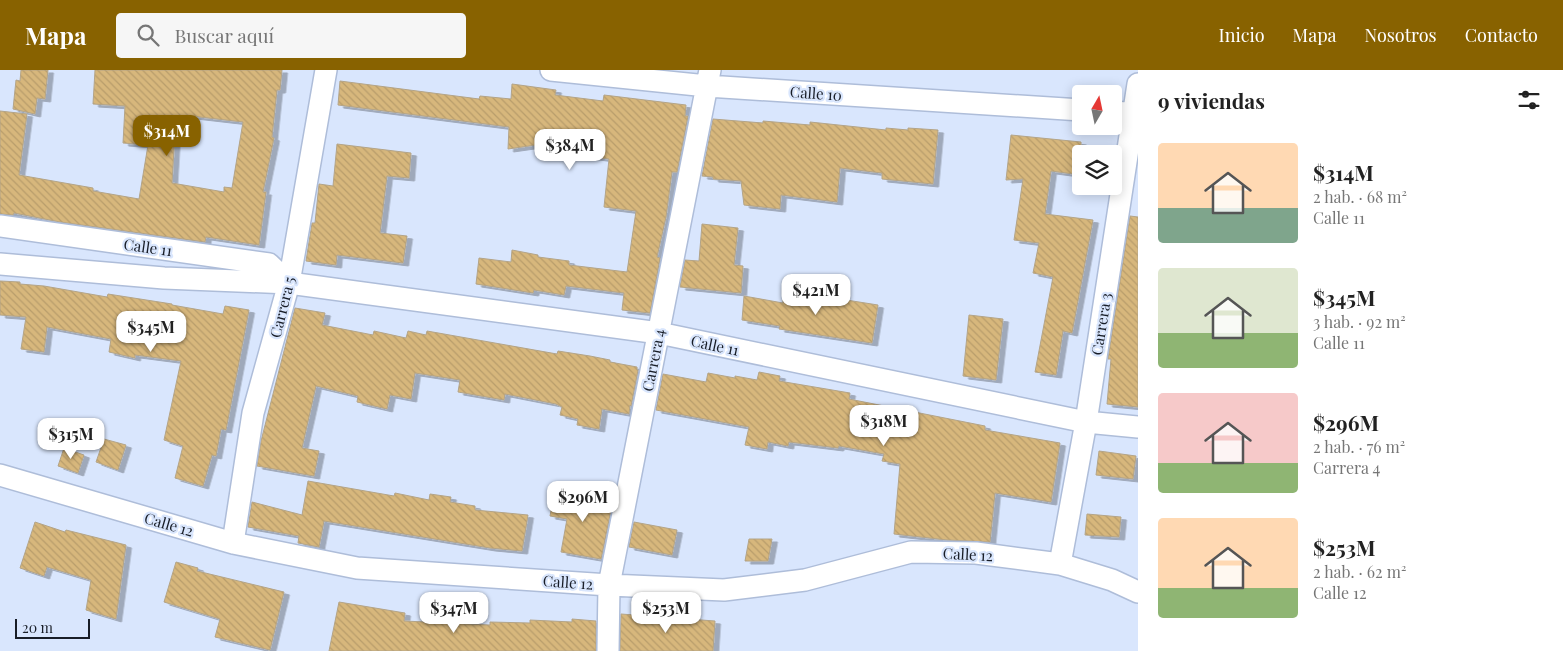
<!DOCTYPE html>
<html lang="es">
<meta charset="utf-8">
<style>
:root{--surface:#fff;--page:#f6f6f6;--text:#222;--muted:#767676;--accent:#886200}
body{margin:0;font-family:"Playfair Display",serif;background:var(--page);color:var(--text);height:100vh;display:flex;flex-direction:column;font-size:19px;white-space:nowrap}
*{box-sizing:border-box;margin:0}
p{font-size:16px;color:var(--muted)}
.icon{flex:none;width:28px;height:28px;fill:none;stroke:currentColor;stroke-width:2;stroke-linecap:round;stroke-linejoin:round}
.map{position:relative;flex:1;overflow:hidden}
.side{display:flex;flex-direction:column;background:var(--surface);width:425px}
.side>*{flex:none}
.needle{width:32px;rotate:9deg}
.fabs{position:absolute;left:1072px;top:15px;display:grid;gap:10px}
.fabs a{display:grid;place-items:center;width:50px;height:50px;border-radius:5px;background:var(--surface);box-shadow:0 2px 12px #0003;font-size:25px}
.scale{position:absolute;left:15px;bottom:12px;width:75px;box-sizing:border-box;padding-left:5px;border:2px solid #181d27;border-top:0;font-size:14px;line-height:18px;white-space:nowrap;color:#181d27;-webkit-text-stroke:4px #d9e6fd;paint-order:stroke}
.price{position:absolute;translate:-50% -42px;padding:0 11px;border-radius:10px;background:#fff;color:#222;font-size:16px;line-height:32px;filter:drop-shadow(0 1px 2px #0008)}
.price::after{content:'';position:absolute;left:50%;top:30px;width:15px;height:11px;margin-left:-8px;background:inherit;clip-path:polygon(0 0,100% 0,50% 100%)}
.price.on{background:var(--accent);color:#fff}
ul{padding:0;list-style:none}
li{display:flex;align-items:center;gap:15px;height:125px;padding:0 20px}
li span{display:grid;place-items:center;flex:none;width:140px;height:100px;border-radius:5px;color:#555}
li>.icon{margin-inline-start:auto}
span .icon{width:60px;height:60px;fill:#fffc;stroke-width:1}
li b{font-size:21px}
h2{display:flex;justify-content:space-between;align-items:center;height:60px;padding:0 20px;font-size:21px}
header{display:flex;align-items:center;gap:30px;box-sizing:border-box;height:70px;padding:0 25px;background:var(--accent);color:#fff}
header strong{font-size:24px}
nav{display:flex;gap:28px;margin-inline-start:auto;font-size:18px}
.search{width:350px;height:45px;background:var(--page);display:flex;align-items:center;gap:12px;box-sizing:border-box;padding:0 18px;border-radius:5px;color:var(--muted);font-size:19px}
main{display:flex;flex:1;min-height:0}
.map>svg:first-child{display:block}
.building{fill:url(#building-back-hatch);stroke:#b3a488;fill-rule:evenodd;filter:url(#shadow)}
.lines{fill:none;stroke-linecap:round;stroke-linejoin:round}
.minor-casing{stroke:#aebdd9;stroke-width:24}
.minor{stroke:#fff;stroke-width:21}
.labels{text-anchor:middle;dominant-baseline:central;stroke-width:4.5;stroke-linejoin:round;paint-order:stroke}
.street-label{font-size:15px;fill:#181d27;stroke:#d9e6fd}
</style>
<header>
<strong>Mapa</strong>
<div class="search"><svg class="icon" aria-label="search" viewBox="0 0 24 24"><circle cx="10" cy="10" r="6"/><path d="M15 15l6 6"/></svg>Buscar aquí</div>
<nav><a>Inicio</a><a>Mapa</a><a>Nosotros</a><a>Contacto</a></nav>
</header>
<main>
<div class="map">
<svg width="1138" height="581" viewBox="0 0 1138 581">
<defs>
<pattern id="building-back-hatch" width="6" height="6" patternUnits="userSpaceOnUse" patternTransform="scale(1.25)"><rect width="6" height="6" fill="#d7b77c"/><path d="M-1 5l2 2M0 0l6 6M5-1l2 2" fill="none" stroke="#b89d6b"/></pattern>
<filter id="shadow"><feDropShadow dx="5.5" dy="3" stdDeviation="0" flood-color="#0004"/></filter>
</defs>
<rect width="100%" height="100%" fill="#d9e6fd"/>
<path class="building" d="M21,0H48L45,29L37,28L35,44L13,39L16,10L20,11Z
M95,0H282L280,20H277L272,67L274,68L263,122H266L259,175L206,167L205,172L60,152L14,143L13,145L0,144V41L27,44L19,105L93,118V121L139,129L148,75L123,73L125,36L93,34ZM176,46L191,48V46L243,52L232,118L224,117V122L172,113Z
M340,11L479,29L480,26L511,29L512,14L556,20L555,25L603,31L604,25L686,35L685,46H688L677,102H672L666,147L657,187L660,188L650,243L622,240L624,223L566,216L564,225L534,220L533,223L476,214L479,188L511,192L512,180L538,185V187L569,191V195L627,202L636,141L604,137L609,89L556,82L557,72L508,79L509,57L338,35Z
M713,49L763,53V51L810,55V52L886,60V58L908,60V58L938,60L933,114L882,109V103L840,98L837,132L781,125L780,139L744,135L741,111L713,109V107L702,106Z
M1011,65L1081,72V105L1051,101L1045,144L1093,150L1072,263L1063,261L1056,305L1035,302L1053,207L1033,203L1039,173L1014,170L1023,109L1006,110Z
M337,74L411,83L409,108L387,106L380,163L407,166L403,193L337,185L336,195L306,191L312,153H315L319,114L333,116Z
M1130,146L1138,147V337L1107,334L1111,289H1108Z
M702,154L738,158L734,195L743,196L741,223L680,217L685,190L699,191Z
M0,211L20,212V214L44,216L107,227L108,224L172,234V235L223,244L225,236L249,240L226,360L221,359L216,386L212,385L203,416L175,408L183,376L164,370L181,291L135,285V288L109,282L111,269L47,257L44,282L21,279L26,247L0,245Z
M816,222L840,226V229L878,235L872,273L779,259L780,256L742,250L744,226L783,233V226L815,230Z
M295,238L325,243L322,255L373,265L374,261L406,268L408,261L426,265L427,261L557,284L558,281L590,286L610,290V292L637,297V300H638L631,336L630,335L629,344L602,339L599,359L577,355L578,349L560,345L562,337L556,334L505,324L504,330L458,322L460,310L415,303L411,329L390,325L387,339L357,332L358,326L316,316L302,378L319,381L314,406L257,396L261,371Z
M969,245L1003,249L996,310L963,306Z
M759,302L780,306L779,311L850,323L849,329L985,356V360L1060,373L1051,432L995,423L990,472L947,470L894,464L900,394L882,391L884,384L839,376L838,378L789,372L788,376L768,372L767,379L745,375L749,357L656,340L663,304L706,312L708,303L735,308V306L757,310Z
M104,369L126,375L118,400L96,392Z
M64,378L84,385L78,403L58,396Z
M1099,381L1136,386L1133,409L1096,405Z
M308,411L394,426L395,423L429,430L430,424L451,427L450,432L475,436V440L528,445L522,481L490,478L324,451L319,477L298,473L299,466L248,457L252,432L302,445Z
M555,420L613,430L601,489L561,482L567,449L550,446Z
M1087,444L1121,447L1119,467L1085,465Z
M35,452L65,462L66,460L126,475L116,549L86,540L91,510L47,497L44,506L20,498Z
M634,452L677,460L672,485L629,477Z
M749,469H772L768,491H745Z
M176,492L198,498L197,501L284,522L270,580L215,567L220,549L164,532Z
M339,532L405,543L404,551L490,555V552L530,553V550L572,552V549L596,551V581H329Z
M621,544L715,551L713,581H620Z"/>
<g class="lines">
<g class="minor-casing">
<path id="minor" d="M551,0L707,16L1081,40
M1114,42L1138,44
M0,156L269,194L289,213
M0,194L164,208L289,213L659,263L1086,352L1138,357
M0,405L233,473L357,498L609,515L724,520L805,510L911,482L976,483L1060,494L1112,510L1138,522
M233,473L253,343L289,213L326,0
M1060,494L1086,352L1138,14
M608,581L609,515L710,0"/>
</g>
<use href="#minor" class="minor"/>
</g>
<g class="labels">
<g class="street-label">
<text transform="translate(816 23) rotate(4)">Calle 10</text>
<text transform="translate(148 177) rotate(8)">Calle 11</text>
<text transform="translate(282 237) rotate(-76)">Carrera 5</text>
<text transform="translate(1101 254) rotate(-81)">Carrera 3</text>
<text transform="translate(715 275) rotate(12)">Calle 11</text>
<text transform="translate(653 290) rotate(-79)">Carrera 4</text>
<text transform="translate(169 454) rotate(16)">Calle 12</text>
<text transform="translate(968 484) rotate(3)">Calle 12</text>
<text transform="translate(568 512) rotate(4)">Calle 12</text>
</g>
</g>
</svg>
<div class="fabs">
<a><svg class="needle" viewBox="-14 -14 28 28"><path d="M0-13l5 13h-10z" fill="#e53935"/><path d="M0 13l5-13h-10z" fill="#767676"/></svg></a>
<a><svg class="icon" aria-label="layers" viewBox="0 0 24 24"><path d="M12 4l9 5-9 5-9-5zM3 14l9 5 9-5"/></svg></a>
</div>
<div class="scale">20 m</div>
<b class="price on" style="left:167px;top:87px">$314M</b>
<b class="price" style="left:570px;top:101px">$384M</b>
<b class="price" style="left:816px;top:246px">$421M</b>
<b class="price" style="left:151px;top:283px">$345M</b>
<b class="price" style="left:884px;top:377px">$318M</b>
<b class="price" style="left:71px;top:390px">$315M</b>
<b class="price" style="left:583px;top:453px">$296M</b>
<b class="price" style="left:454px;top:564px">$347M</b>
<b class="price" style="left:666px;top:564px">$253M</b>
</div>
<section class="side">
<h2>9 viviendas<svg class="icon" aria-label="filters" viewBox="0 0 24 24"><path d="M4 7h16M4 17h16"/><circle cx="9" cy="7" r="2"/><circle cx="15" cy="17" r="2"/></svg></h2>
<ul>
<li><span style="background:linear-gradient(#ffd9b3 65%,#7fa58c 0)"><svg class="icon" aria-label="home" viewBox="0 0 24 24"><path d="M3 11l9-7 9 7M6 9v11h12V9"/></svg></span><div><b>$314M</b><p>2 hab. · 68 m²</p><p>Calle 11</p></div></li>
<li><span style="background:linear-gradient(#dfe7d0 65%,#8fb573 0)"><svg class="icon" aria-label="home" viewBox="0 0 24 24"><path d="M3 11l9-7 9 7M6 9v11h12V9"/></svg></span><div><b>$345M</b><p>3 hab. · 92 m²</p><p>Calle 11</p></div></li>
<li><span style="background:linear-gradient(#f6c9c9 70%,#8fb573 0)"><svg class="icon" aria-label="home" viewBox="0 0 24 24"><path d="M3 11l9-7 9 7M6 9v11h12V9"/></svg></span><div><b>$296M</b><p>2 hab. · 76 m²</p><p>Carrera 4</p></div></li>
<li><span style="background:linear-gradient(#ffd9b3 70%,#8fb573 0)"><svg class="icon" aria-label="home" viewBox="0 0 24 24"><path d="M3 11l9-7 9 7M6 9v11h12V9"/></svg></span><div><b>$253M</b><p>2 hab. · 62 m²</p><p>Calle 12</p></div></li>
</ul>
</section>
</main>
